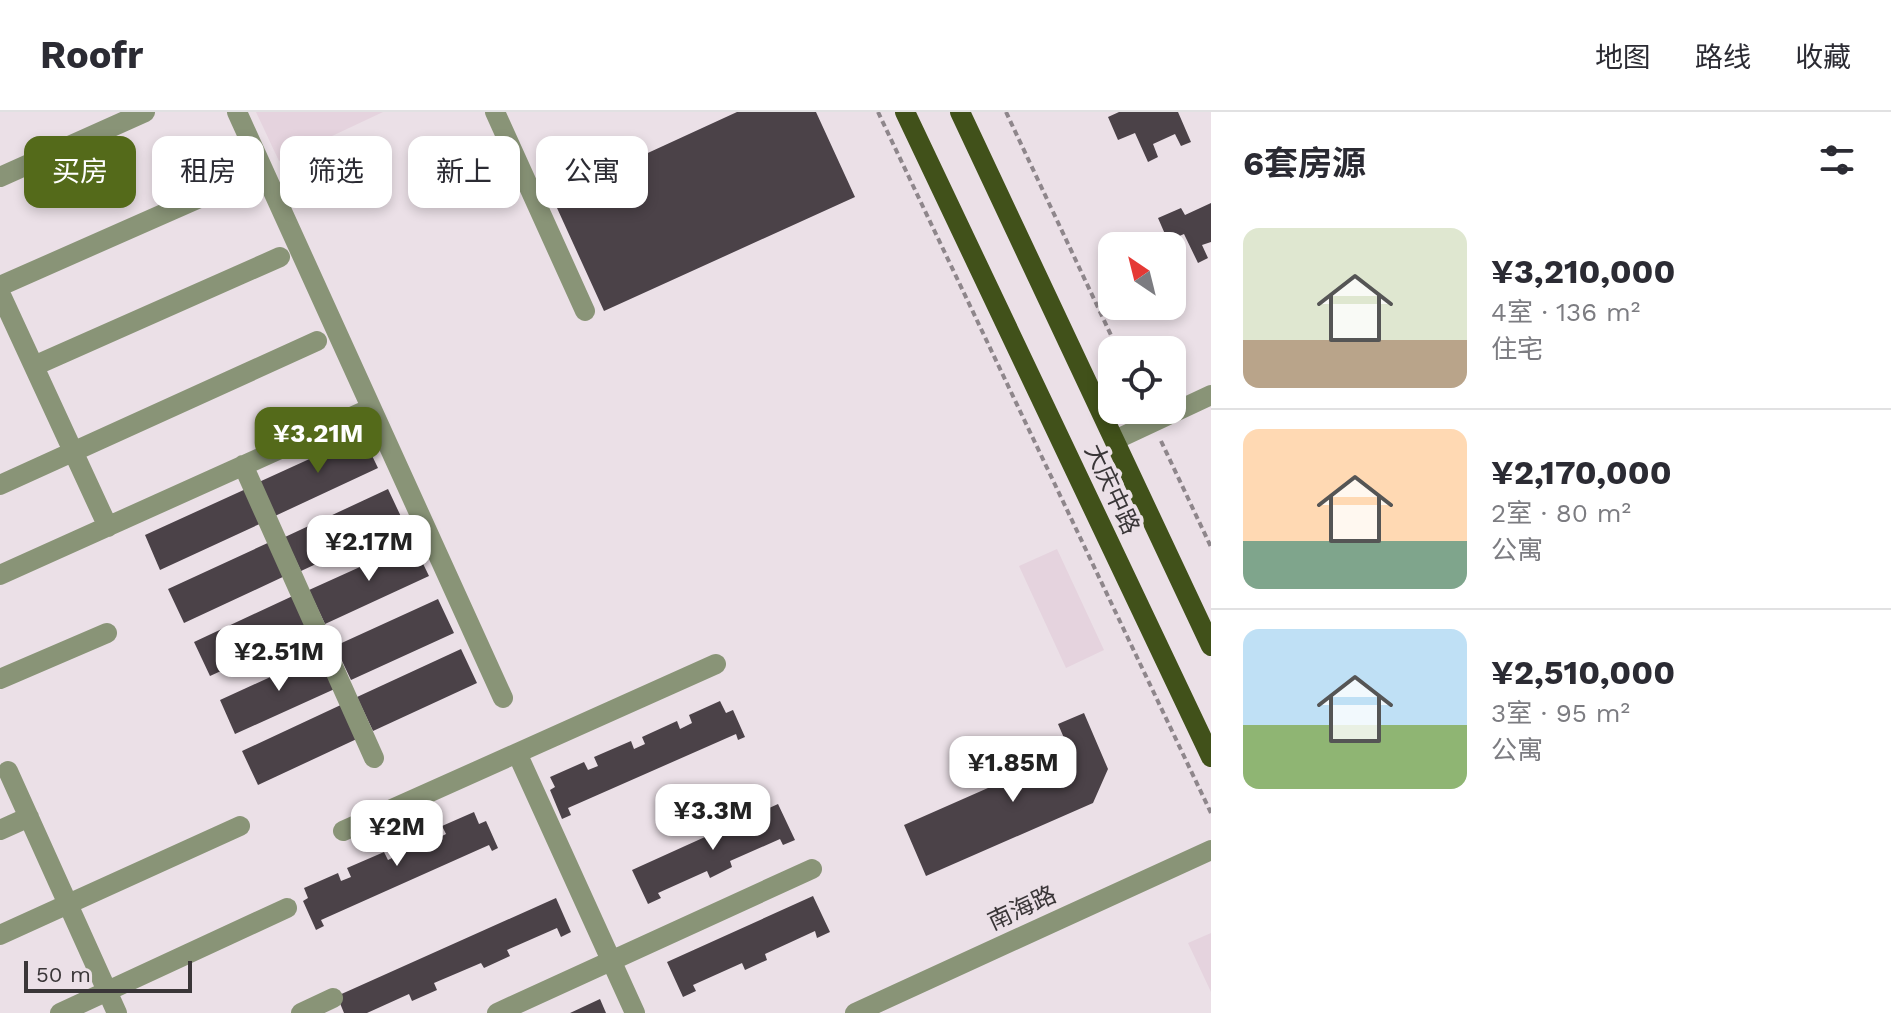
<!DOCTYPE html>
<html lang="zh">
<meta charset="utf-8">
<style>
:root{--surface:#fff;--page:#f7f7f7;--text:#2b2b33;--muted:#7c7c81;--line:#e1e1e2;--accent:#546a1a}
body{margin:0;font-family:"Work Sans","Noto Sans SC",sans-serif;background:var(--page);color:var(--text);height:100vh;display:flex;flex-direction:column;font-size:30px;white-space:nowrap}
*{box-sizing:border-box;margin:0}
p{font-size:26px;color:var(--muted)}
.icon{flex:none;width:44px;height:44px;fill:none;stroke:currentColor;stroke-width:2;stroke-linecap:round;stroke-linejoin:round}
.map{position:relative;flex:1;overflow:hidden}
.details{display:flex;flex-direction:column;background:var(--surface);width:680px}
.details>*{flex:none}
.top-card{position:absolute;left:24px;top:24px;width:760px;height:72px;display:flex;gap:16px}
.needle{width:52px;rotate:325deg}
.controls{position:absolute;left:1098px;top:120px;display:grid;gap:16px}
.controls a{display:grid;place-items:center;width:88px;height:88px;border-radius:16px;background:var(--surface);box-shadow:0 4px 12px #0003;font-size:40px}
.scale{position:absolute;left:24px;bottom:20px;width:168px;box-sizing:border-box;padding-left:8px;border:4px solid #3a3638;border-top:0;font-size:22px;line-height:28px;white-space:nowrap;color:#3a3638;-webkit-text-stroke:6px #ebe0e7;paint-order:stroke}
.price{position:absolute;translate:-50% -68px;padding:0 18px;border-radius:16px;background:#fff;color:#222;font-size:26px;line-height:52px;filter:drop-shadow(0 2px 4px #0008)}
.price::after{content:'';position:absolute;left:50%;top:48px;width:24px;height:18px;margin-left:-12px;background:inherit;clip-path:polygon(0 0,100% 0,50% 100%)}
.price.active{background:var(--accent);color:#fff}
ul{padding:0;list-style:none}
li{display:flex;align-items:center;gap:24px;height:200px;padding:0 32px}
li+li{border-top:2px solid var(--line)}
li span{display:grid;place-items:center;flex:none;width:224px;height:160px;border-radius:16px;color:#555}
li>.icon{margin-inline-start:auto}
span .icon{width:96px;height:96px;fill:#fffc;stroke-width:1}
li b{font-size:34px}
h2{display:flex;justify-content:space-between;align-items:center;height:96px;padding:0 32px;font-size:34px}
.tag{padding:0 28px;border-radius:16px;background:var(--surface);box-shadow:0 4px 12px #0003;font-size:28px;line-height:72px}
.tag.active{background:var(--accent);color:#fff}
header{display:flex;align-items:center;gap:48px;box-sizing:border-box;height:112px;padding:0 40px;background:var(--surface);border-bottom:2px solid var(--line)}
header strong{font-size:38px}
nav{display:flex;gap:44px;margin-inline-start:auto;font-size:28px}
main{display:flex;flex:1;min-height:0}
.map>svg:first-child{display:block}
.built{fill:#e5d3de}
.building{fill:#4b4248}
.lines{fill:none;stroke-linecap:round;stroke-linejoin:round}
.path{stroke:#8e868b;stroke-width:4;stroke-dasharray:6 4;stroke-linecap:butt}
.minor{stroke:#899477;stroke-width:20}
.major{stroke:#41511a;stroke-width:20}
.labels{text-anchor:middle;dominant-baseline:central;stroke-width:8;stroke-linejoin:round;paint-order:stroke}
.street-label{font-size:24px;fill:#3a3638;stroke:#ebe0e7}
</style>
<header>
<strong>Roofr</strong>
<nav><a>地图</a><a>路线</a><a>收藏</a></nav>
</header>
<main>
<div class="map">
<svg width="1211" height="901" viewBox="0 0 1211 901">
<rect width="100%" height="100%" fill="#ebe0e7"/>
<path class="built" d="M256,0H383L279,49Z
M1057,437L1104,538L1066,556L1019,454Z
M1211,821V880L1188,831Z"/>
<path class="building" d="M737,0H816L855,85L604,199L552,85Z
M1119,0H1178L1191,30L1181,34L1175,22L1153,32L1158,45L1148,50L1135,21L1118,28L1108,5Z
M1211,91V130L1202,133L1208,146L1198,151L1184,122L1168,129L1158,106L1181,96L1185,103Z
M362,323L378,356L275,404L259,370Z
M248,376L264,410L160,458L145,423Z
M388,377L404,411L301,459L285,425Z
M272,429L287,463L184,511L168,477Z
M413,431L429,464L325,512L309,478Z
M297,482L313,517L210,564L194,530Z
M438,487L454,521L351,568L335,534Z
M461,537L477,571L373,619L357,585Z
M323,541L339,575L235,622L220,588Z
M720,589L726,601L733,598L745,625L738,628L736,622L568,696L571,703L562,707L550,678L555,675L550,665L584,650L588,658L598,654L594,645L631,629L634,637L645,632L642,625L677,609L680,617L692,611L689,603Z
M345,591L361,625L258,673L242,639Z
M1084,601L1108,657L1093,691L926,764L904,713L1070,640L1058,612Z
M778,692L795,728L783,733L780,727L730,749L732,755L710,766L707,759L658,781L661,786L648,792L632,758Z
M474,700L479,712L486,709L498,736L492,739L489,733L321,808L324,814L316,818L303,789L308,786L304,776L338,761L341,769L351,765L347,756L384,740L388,748L398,743L395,736L430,720L434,728L446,722L442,714Z
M813,784L830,820L817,826L815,819L765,842L767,848L745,858L742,851L693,873L696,879L683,885L667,850Z
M556,786L571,820L561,825L557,816L507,838L510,844L484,856L481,851L434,871L437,878L412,889L409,882L367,901H344L337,884Z
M600,887L606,901H570Z"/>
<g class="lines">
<path class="path" d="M878,0L1211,701
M1006,0L1118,238
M1161,329L1211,435"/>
<path class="minor" d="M237,0L503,586
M495,0L585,199
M0,65L145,0
M0,174L247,65
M0,181L108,415
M34,254L280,145
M1115,328L1211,283
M243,353L374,646
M0,373L317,229
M0,463L371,296
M0,567L107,521
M517,641L635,901
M8,659L117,901
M0,718L29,705
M343,719L716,552
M0,823L240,714
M60,901L287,796
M301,901L333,886
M497,901L812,757
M855,901L1211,738"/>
<path class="major" d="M905,0L1211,645
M960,0L1211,534"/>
</g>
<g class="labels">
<g class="street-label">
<text transform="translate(1112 377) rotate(65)">大庆中路</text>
<text transform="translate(1022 796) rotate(-25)">南海路</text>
</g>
</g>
</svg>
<div class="controls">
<a><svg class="needle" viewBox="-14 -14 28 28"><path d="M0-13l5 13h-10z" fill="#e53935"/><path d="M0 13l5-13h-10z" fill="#7c7c81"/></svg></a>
<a><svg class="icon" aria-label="locate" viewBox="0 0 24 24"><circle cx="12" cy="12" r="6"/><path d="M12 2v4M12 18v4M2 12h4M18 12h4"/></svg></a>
</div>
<div class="scale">50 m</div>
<b class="price active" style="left:318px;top:363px">¥3.21M</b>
<b class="price" style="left:369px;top:471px">¥2.17M</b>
<b class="price" style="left:279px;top:581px">¥2.51M</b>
<b class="price" style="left:1013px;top:692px">¥1.85M</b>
<b class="price" style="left:713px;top:740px">¥3.3M</b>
<b class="price" style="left:397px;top:756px">¥2M</b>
<div class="top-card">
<a class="tag active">买房</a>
<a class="tag">租房</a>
<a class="tag">筛选</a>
<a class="tag">新上</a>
<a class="tag">公寓</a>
</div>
</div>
<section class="details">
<h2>6套房源<svg class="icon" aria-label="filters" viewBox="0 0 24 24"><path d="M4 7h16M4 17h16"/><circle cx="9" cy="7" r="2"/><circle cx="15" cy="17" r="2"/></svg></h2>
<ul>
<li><span style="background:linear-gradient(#dfe7d0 70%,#b9a48a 0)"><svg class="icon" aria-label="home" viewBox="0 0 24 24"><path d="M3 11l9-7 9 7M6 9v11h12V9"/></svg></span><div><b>¥3,210,000</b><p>4室 · 136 m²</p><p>住宅</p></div></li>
<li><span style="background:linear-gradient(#ffd9b3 70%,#7fa58c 0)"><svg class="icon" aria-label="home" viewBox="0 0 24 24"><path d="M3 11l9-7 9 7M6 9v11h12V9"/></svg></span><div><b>¥2,170,000</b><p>2室 · 80 m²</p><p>公寓</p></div></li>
<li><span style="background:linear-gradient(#bfe0f5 60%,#8fb573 0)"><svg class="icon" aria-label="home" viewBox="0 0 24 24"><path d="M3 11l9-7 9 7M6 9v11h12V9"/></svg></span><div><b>¥2,510,000</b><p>3室 · 95 m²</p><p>公寓</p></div></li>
</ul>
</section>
</main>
